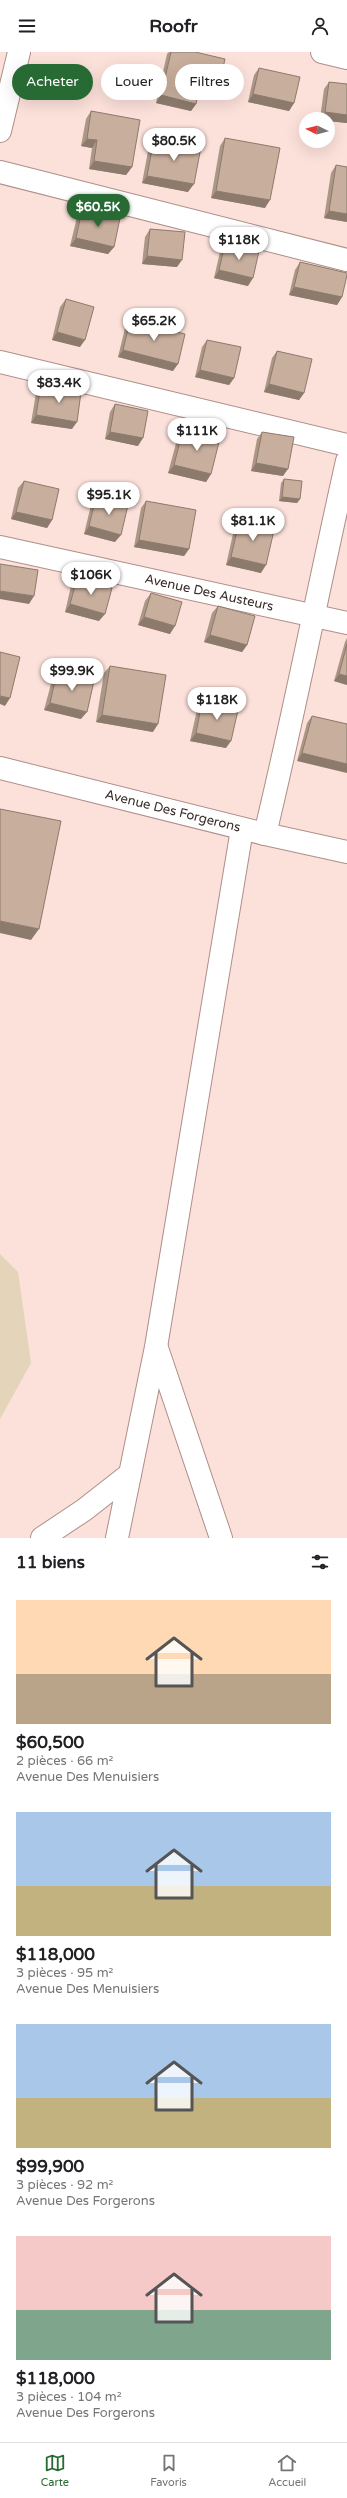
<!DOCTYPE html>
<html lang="fr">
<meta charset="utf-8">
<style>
:root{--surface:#fff;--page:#f6f6f6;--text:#202124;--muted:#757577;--line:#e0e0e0;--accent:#286a34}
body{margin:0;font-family:"Varela Round",sans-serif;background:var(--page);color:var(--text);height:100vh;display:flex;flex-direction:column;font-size:15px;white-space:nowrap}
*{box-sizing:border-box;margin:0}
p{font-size:13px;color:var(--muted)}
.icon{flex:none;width:22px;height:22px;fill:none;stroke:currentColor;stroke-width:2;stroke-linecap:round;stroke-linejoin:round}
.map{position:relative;height:1486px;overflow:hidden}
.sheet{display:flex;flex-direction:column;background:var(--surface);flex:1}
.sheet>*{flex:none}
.banner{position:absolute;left:12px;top:12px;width:323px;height:36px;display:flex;gap:8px}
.needle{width:26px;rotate:276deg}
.fabs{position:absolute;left:299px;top:60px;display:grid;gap:8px}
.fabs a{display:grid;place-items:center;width:36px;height:36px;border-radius:50%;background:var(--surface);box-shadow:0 4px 16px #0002;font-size:20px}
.price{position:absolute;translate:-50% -34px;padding:0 9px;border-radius:14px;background:#fff;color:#222;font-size:13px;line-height:26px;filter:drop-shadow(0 1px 2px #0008)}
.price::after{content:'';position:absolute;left:50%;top:24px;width:12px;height:9px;margin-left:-6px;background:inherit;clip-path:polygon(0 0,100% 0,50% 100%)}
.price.active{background:var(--accent);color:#fff}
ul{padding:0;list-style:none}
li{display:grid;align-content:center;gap:8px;height:212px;padding:0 16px}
li span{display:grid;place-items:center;height:124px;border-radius:0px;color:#555}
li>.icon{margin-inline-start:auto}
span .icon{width:72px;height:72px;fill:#fffc;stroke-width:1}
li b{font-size:17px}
h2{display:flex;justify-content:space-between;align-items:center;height:48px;padding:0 16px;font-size:17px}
.pill{padding:0 14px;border-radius:18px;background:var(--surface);box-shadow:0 4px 16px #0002;font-size:14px;line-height:36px}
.pill.active{background:var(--accent);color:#fff}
header{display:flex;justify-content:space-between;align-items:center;height:52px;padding:0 16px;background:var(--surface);font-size:18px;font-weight:700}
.tab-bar{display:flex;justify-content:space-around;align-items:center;height:56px;border-top:1px solid var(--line);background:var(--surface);font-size:11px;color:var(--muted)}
.tab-bar a{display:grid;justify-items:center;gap:2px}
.tab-bar .active{color:var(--accent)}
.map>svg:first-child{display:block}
.green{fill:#e4d4ba}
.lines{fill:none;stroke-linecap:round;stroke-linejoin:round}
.minor-casing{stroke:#ae8f88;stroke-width:24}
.tertiary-casing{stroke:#ae8f88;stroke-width:24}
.minor{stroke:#fff;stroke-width:22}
.tertiary{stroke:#fff;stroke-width:22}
.wall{fill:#ac9686}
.shaded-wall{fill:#8c7a6d}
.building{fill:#c8ae9c;stroke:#8c7a6d}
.labels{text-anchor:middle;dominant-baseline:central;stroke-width:3;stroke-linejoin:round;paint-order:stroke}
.street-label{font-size:13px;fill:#362a27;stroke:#fff1ee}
</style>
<header><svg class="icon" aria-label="menu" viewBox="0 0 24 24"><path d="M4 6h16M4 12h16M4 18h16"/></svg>Roofr<svg class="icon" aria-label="person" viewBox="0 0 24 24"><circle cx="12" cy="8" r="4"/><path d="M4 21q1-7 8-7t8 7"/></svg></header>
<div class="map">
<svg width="347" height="1486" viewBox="0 0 347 1486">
<rect width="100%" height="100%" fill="#fce0da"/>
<path class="green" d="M0,1202L18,1220L31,1311L0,1367Z"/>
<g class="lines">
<g class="minor-casing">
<g id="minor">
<path d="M322,0L347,6"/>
<path d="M0,79L19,0"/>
<path d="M0,120L347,208"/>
<path d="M0,310L347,393"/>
<path id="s1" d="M0,495L347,571"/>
<path d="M265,782C295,658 319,533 347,409"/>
<path d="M157,1296L221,1486"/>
<path d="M42,1486L84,1458L130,1422"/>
<path d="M117,1486L156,1295L242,777"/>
</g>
</g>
<g class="tertiary-casing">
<g id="tertiary">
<path id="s2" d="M0,716L265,782L347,800"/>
</g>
</g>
<use href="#minor" class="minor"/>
<use href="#tertiary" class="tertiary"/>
</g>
<path class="wall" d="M169,0H195L218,38L213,46L198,42L196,52L191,59L156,51L167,2Z
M259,16L294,51L289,59L248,50L254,23Z
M329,30L347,32V71L328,69V67H320L324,37Z
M91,59L132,115L126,123L89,117L92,96L81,94L86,67Z
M225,86L265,156L211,146L220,94Z
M154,87L188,140L142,131L149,94Z
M336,113L347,115V170L324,166L331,121Z
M82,158L114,195L108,202L70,194L77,165Z
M150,177L177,215L142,212L145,185Z
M225,192L248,234L214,226L220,200Z
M300,210L342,245L337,253L289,243L295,218Z
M66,247L80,295L52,288L60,255Z
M130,269L173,319L118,305L125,276Z
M207,288L234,326L229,333L195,325L202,295Z
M277,299L304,341L299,348L264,340L272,306Z
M41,333L72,377L31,371L36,341Z
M115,352L138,394L105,387L110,360Z
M183,377L211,422L206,430L168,421L178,384Z
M262,380L283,424L251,419L257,387Z
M284,427L300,447L297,451L279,449L281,431Z
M24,429L52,468L47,476L11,467L18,436Z
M96,445L115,490L84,482L91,453Z
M146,449L189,497L184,504L134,495L141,456Z
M240,466L261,521L226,513L235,473Z
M77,527L99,569L65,560L71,534Z
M151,541L170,582L138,573L145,549Z
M218,554L247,593L242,600L204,590L212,561Z
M347,586V633L334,629L345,590Z
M110,614L153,680L96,670L104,621Z
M57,620L81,667L44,658L52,628Z
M202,650L226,696L190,689L197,658Z
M312,664L347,672L297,709L307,671Z"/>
<path class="shaded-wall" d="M200,34L218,38L213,46L195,42Z
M253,42L294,51L289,59L248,50Z
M161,43L196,52L191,59L156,51Z
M325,60L347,63V71L328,69V67H320Z
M87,87L97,88L92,96L81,94Z
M94,109L132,115L126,123L89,117Z
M147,124L194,132L188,140L142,131Z
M216,139L270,148L265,156L211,146Z
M329,159L347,162V170L324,166Z
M76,186L114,195L108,202L70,194Z
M147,204L182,208L177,215L142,212Z
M219,218L253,226L248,234L214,226Z
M294,235L342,245L337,253L289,243Z
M57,280L85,288L80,295L52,288Z
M123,298L178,312L173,319L118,305Z
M200,318L234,326L229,333L195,325Z
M269,332L304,341L299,348L264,340Z
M36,363L77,370L72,377L31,371Z
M110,380L143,386L138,394L105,387Z
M256,411L288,417L283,424L251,419Z
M174,413L211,422L206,430L168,421Z
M282,445L300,447L297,451L279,449Z
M16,460L52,468L47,476L11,467Z
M89,474L121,483L115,490L84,482Z
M139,488L189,497L184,504L134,495Z
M231,505L266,513L261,521L226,513Z
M0,539L34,544L29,552L0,547Z
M70,552L105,562L99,569L65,560Z
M144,565L175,574L170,582L138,573Z
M210,583L247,593L242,600L204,590Z
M339,622L347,624V633L334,629Z
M0,644L10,646L5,654L0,652Z
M50,651L87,660L81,667L44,658Z
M102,663L158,672L153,680L96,670Z
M196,681L231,689L226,696L190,689Z
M302,701L347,712V721L297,709Z
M0,869L39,877L31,888L0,881Z"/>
<path class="building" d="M171,0H195L225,7L218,38L200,34L196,52L161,43Z
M259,16L300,25L294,51L253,42Z
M329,30L347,32V63L325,60Z
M91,59L140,68L132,115L94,109L97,88L87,87Z
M225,86L280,96L270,148L216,139Z
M154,87L201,95L194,132L147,124Z
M336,113L347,115V162L329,159Z
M82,158L120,166L114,195L76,186Z
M150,177L185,180L182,208L147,204Z
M225,192L259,199L253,226L219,218Z
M300,210L347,221V223L342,245L294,235Z
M66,247L94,255L85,288L57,280Z
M130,269L185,282L178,312L123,298Z
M207,288L241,295L234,326L200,318Z
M277,299L312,307L304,341L269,332Z
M41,333L81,340L77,370L36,363Z
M115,352L148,359L143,386L110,380Z
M183,377L220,386L211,422L174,413Z
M262,380L294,385L288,417L256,411Z
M284,427L302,429L300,447L282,445Z
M24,429L59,437L52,468L16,460Z
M96,445L128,453L121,483L89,474Z
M146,449L196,458L189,497L139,488Z
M240,466L275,474L266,513L231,505Z
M0,512L38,518L34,544L0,539Z
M77,527L112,536L105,562L70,552Z
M151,541L182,550L175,574L144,565Z
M218,554L255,564L247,593L210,583Z
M347,592V624L339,622Z
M0,600L20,605L10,646L0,644Z
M110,614L166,623L158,672L102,663Z
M57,620L94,629L87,660L50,651Z
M202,650L238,658L231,689L196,681Z
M312,664L347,672V712L302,701Z
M0,757L61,769L39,877L0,869Z"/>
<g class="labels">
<g class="street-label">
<text stroke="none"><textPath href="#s1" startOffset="214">Avenue Des Austeurs</textPath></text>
<text stroke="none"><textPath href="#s2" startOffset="178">Avenue Des Forgerons</textPath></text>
</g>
</g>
</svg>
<div class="fabs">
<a><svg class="needle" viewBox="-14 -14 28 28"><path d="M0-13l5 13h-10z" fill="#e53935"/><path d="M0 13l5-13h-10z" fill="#757577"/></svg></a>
</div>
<b class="price" style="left:174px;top:110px">$80.5K</b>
<b class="price active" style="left:98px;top:176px">$60.5K</b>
<b class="price" style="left:239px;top:209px">$118K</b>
<b class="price" style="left:154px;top:290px">$65.2K</b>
<b class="price" style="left:59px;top:352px">$83.4K</b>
<b class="price" style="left:197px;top:400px">$111K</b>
<b class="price" style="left:109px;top:464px">$95.1K</b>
<b class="price" style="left:253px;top:490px">$81.1K</b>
<b class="price" style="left:91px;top:544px">$106K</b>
<b class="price" style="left:72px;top:640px">$99.9K</b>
<b class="price" style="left:217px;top:669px">$118K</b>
<div class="banner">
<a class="pill active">Acheter</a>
<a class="pill">Louer</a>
<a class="pill">Filtres</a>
</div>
</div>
<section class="sheet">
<h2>11 biens<svg class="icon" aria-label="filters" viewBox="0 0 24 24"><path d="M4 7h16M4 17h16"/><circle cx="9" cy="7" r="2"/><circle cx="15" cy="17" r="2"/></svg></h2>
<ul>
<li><span style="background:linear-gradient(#ffd9b3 60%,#b9a48a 0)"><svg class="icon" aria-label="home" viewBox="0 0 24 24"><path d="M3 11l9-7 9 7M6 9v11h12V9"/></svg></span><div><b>$60,500</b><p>2 pièces · 66 m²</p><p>Avenue Des Menuisiers</p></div></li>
<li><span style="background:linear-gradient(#a9c7e8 60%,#c2b280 0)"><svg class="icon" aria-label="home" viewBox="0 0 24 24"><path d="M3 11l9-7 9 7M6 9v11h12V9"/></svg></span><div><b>$118,000</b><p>3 pièces · 95 m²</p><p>Avenue Des Menuisiers</p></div></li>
<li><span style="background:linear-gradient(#a9c7e8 60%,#c2b280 0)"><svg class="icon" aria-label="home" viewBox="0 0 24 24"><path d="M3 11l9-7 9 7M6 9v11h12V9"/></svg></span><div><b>$99,900</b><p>3 pièces · 92 m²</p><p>Avenue Des Forgerons</p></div></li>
<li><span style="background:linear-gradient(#f6c9c9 60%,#7fa58c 0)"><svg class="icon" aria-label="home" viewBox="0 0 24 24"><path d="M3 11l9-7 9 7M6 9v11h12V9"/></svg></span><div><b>$118,000</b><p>3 pièces · 104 m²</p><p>Avenue Des Forgerons</p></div></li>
</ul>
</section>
<nav class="tab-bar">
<a class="active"><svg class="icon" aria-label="map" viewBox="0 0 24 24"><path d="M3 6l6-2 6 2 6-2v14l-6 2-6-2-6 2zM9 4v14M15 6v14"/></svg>Carte</a>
<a><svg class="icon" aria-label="saved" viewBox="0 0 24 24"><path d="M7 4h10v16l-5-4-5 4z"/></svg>Favoris</a>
<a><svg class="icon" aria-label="home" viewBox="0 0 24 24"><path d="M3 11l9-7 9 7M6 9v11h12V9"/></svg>Accueil</a>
</nav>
